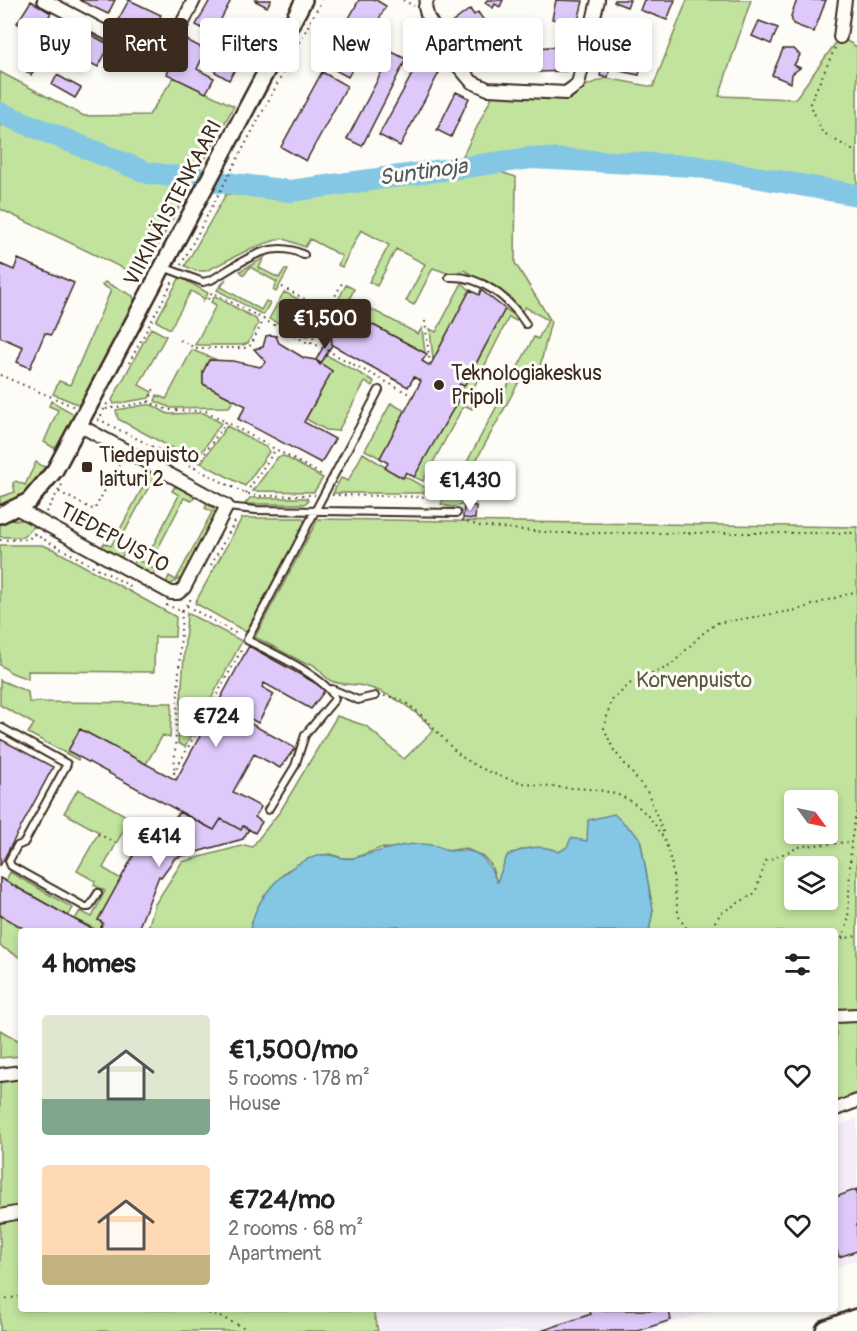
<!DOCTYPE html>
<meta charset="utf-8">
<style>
:root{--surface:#fff;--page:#f6f6f6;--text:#222;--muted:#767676;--accent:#3b2a1e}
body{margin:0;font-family:Pangolin,sans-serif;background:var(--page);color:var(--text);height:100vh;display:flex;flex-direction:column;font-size:22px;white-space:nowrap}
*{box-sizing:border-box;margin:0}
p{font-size:20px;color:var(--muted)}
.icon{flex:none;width:33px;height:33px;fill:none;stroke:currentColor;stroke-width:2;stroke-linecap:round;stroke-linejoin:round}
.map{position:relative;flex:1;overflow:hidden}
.drawer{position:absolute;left:18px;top:928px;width:820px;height:384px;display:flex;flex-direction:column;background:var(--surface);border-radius:6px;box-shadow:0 3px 9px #0003}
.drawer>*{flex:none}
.hud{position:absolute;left:18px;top:18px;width:822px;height:54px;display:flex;gap:12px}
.needle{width:39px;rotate:123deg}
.fabs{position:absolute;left:784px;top:790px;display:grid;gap:12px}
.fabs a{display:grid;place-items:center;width:54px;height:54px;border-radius:6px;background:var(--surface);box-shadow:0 3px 9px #0003;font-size:30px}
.price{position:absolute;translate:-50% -51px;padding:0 14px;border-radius:6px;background:#fff;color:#222;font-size:20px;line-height:39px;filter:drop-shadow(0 2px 3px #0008)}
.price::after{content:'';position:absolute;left:50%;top:36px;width:18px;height:14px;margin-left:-9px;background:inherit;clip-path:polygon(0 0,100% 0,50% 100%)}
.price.on{background:var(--accent);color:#fff}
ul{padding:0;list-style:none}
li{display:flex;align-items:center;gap:18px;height:150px;padding:0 24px}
li span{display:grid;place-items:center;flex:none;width:168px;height:120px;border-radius:6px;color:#555}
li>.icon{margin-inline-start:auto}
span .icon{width:72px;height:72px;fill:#fffc;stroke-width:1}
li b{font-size:26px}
h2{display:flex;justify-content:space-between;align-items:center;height:72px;padding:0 24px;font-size:26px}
.pill{padding:0 21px;border-radius:6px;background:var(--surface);box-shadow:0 3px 9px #0003;font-size:21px;line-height:54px}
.pill.on{background:var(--accent);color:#fff}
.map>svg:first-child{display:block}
.built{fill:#f4edf8}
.green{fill:#c1e39d;stroke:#7e865e;stroke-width:1.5;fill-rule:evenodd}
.water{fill:#84c7e5;stroke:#678895;stroke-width:1.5}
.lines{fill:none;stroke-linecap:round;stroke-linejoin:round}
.river{stroke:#84c7e5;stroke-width:22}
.building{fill:#dec9fa;stroke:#3b2a1e;stroke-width:1.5}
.service-casing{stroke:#3b2a1e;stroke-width:10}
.minor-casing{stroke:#3b2a1e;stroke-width:16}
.tertiary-casing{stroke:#3b2a1e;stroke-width:20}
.trunk-casing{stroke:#3b2a1e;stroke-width:26}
.path{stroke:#3b2a1e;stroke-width:2;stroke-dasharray:1.5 4.5;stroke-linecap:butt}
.service{stroke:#fdfcf7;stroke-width:6}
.minor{stroke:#fdfcf7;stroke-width:12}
.tertiary{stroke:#fdfcf7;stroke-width:15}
.trunk{stroke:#fdfcf7;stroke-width:21}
.poi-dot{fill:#3b2a1e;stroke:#fdfcf7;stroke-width:2}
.labels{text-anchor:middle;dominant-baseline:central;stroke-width:6;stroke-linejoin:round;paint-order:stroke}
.street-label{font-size:21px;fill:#3b2a1e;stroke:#fdfcf7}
.poi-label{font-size:21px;fill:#3b2a1e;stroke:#fdfcf7;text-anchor:start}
.park-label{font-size:21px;fill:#5c583e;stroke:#fdfcf7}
.water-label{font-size:22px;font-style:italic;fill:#51595a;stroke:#fdfcf7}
</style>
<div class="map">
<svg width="857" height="1331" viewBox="0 0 857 1331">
<rect width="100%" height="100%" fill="#fdfcf7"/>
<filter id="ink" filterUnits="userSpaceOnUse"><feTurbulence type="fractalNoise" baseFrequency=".0167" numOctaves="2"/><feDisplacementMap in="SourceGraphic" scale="12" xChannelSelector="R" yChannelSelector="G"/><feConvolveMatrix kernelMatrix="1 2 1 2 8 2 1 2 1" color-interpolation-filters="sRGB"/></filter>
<g filter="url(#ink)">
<path class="built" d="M857,1119V1259L836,1267V1127Z
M373,1310H711L649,1331H378Z"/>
<path class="green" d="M687,0H751L719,96L795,99L840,37L857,47V195L693,166L531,158L457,168L495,90L566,93L606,78L653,87Z
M0,72L84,116L149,115L174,77L234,106L141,277L0,209Z
M500,172L516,177L515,263L551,321L539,371L527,367L460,490V498L466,502C459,508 449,508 441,504L444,498L439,493L446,481L454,486L534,337L538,339L548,320L525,307L521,312L510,297L464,270L450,274L433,268L414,305L406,301L425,264L396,249L377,286L369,282L389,245L361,230L342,267L338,265L342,256L310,239L305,247L282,238L252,248L206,271H196L185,266L226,194L292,198Z
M264,258L259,268L279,278L284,270H288L276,292L273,290L277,282L250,267L244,275L240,271Z
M180,277L208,293L205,299L191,291L170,329L156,321Z
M226,279L221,287L261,310L266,301L270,303L263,315L217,290Z
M105,282L133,296L135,302L80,405L53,394L59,381L70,385L111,290L102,285Z
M462,283L470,290L433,360L430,329L436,332Z
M346,285L354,289L350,298L418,334L422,328L425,353L347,311L342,316L332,312Z
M284,292L300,300L294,312L300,316L307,304L321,312L308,337L269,319Z
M215,296L256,319L258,324L248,343L243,345H195L216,305L211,302Z
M505,309L518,317L516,321L509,317L472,391L476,394L474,397L462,390Z
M151,328L166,336L139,385L152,392L149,398L114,404L112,400Z
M192,350L217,360H209L203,372V384L234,400L229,407L171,408L155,401L157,395L166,399Z
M326,355L374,381L372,386L365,382L338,431L326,430L306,419L332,371L320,365Z
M459,399L474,405L472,409L464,405L423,481L414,477Z
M51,401L76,415L62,443L54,448L44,442L58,410L49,406Z
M391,403L405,411L380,458L365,450Z
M145,405H152L168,414L204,413L221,423L196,461L118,419L116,410Z
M227,426L267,448L269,452L245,486L201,463Z
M363,453L402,478L404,476L426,488L424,493H333L341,478L348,481Z
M284,456L323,478L314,492L253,491L278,457Z
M36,462L44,467L45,471C33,488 19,498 0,507V497L15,492L13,483L16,481L25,485Z
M143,469L162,479L160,485L152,481L116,548L124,553L121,558L101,548L104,543L111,546L147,479L140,475Z
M175,486L195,496L192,501L184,498L149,566L156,570L153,575L133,565L136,559L144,563L179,495L172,491Z
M250,498H307L308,501L304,504H245Z
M207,504L214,508L215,517L183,577L170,585L166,583L169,576L176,580L212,512L205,508Z
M242,518H303L305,523L246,632L195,603Z
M318,519L857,527V1103L836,1109V932L649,931L653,910L640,838L589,829L588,841L559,852C543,844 522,848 507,856L497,883L491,865L484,857L465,848L447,851L381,848L354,858H342L331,854L320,855L286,871L261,905L250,931L147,932L155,904L182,862L245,845L252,847L281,810L337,716L366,726L404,759L434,730C416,710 390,692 363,686C354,684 340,685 331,681C323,677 319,667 310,663L308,665L255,637ZM795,801H828V834H795ZM795,867H828V900H795Z
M11,520H24L35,526L23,537H0V523Z
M0,545H42L53,549L176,617L175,637H155L154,672L28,671V679L12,673L0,665Z
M187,613L242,641L185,747L178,743Z
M0,680L28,692L29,702L172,703L170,738L163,735L146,764L80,729L68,751L79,757L78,760L28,733L34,724L0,705Z
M78,789L130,818L103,868L121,879L98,920L103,923L99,931L75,919L80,911L92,917L105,891L94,885L95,881L77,871L99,832L64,813Z
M10,872L73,908L68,916L6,881Z
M0,916L30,931L21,932V958L0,946Z
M0,1030L21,1042V1056L0,1058Z
M21,1074V1310H373L378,1331H0V1076Z"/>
<path class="water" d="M614,814L640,838L653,910L649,931L412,932L398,926L342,932L250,931C255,897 288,861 322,855C333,853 343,861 354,858C380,852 421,834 448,851C477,847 486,856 497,882L507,856C524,847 541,843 559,852L567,847L571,838L587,841L588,820Z"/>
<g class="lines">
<path class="river" d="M0,113L148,173L290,191L531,158L693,166L857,195"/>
</g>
<path class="building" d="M79,0H115L108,14Z
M129,0L161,15L148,39L117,22Z
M210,0H231L219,23L243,36L236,49H223L219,37L196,25Z
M254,0H271L267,7Z
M359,0H376L386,6L348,77L324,64Z
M487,0H503L500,7L495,4L493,8L485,3Z
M556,0L583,1L577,25L552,19Z
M615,0H630L627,7L614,2Z
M644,0H675L667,20L640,10Z
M797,0H826L814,32L793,24L791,16Z
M31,1L51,13L37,35L17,23Z
M470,9L474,15L478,12L491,31L496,28L509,45L505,48L510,54L491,68L478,51L471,56L449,25Z
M759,21L778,28L771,44L752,36Z
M518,23H536V41L518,40Z
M76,27L110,45L98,67L64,49Z
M185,39L206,50L197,69L214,78L206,93L167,74Z
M632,41L642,44L641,47L645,48L644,53L649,54L646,67L641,66L639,75L619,71L622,60L617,59L620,47L624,48L626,43L631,45Z
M549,47L567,48L566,71L539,72L540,68H533L534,48Z
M783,49H794L800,55L794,65L800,68L792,74L791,83L772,75Z
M392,52L406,59L362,146L347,139Z
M31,54L41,61L31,75L22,68Z
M422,56L442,67L400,146L379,135Z
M223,58L237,66L229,80L215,72Z
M602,66L610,67L608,78L600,76Z
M322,72L347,86L306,161L281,147Z
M57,75L81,88L75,98L52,85Z
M456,92L469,98L451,137L437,130Z
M18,259L74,283L51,335L45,333L30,368L17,362L23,347L0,337V264L14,270Z
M470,290L479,295L481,290L505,309L464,386L460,384L453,396L459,399L414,477L406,472L403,478L385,468L388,463L380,458L421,381L414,377L408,387L332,345L330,333L337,318L347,311L427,354L422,361L430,366Z
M331,333L332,345L320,365L316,360Z
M271,335L276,336L279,343L304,358L316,360L332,371L304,422L335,439L321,463L238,419L246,406L203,384V372L209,360L233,361L260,367L266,362L254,349L263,347L266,336Z
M464,505L476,506L475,519L463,518Z
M249,646L326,689L311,709L264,683L262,687L274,694L258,723L246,716L244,720L295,748L280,768L254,754L233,792L261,807L255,817L262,822L255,833L243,826L241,830L221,819L214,830L68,751L80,729L176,780Z
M0,739L53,767L0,866Z
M179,812L214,830L221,819L241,830L243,826L249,829L243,839L175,858L161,877L159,876L137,932H99L103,923L98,920L149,827L164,837Z
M0,878L68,916L98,932H30L0,915Z
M857,1189V1251L839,1257L836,1247V1197Z
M589,1310H669L671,1320L638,1331H541L591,1314Z"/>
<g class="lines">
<g class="service-casing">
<path id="service" d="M163,267L203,282L211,280C240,264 269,237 304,255
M449,277C481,275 509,298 526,324
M227,507L256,510L457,513
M332,689L358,700L375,696
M0,727L67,764L24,843L17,846L9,861L11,866L85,907H89L98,893
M268,810L295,766L305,735L335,699C328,678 269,651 247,640L379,390"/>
</g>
<g class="minor-casing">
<path id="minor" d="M44,0L137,49C173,57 180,26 194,0
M427,0L425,7L428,18L454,61L472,82L488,89L566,93L578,84L598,0
M840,37L845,0
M18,509L171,593H178L184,588L227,506L79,425
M836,1016L857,1015
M0,1075L21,1072
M836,1109L857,1101
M0,1216L21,1212"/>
</g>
<g class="tertiary-casing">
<path id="tertiary" d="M0,515L29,501L55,470L304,0"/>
</g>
<g class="trunk-casing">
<path id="trunk" d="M827,1331L857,1320"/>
</g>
<path class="path" d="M403,0L414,6
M835,48L810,103L822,132L857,153
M181,265L322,0
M282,287L327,311
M202,301L208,299L212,292L310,344L342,283
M425,321L430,366
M180,340L195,348H246L251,345L264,319
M311,342L413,396
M129,363L173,281
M0,375L75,407
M456,391L482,405
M149,402L154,388
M106,409L149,402L168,410L206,411L226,422
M98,419L242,492L256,496L315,495
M98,421L109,400
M195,468L226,422L324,476
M59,492L94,510L121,461
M246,493L276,449
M332,495L432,497
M46,512L63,483
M462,520L479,526L556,533H857
M34,534L132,587
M0,540L29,539L34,533
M211,565L237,518
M166,605L182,611L191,599
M187,606L239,635
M182,611L174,773L243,647
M384,696C416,697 438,738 461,756C482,772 516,783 541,786C575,790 615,784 641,809C677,844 670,868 678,912C679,921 686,925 688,932
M663,832L648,793L613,749L604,728L611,701L631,683L670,666L702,634L717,623L797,610L857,591
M98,834L116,843
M708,932L721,913L755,893L766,861L802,846L851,842
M842,938L848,922L851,842L857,809
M836,940L857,936
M0,1299L21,1297
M191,1310L216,1315L252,1331"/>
<use href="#service" class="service"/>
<use href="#minor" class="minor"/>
<use href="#tertiary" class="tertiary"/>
<use href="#trunk" class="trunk"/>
</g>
</g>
<g class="poi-dot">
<circle cx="439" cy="385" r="6"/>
<rect x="81" y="461" width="12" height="12" rx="3"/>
</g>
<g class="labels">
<g class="street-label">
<text transform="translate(173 203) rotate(-62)">VIIKINÄISTENKAARI</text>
<text transform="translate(114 538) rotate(29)">TIEDEPUISTO</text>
</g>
<g class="poi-label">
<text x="451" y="373">Teknologiakeskus<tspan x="451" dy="24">Pripoli</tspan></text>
<text x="99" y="455">Tiedepuisto<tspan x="99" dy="24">laituri 2</tspan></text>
</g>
<g class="park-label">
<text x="694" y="680">Korvenpuisto</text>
</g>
<g class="water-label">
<text transform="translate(423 172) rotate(-8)">Suntinoja</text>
</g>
</g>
</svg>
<div class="fabs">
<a><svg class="needle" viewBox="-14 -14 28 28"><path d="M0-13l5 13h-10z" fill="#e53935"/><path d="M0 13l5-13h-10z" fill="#767676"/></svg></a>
<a><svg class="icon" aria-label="layers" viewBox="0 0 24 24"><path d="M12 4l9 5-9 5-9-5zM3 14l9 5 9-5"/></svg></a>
</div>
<b class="price on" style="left:325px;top:350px">€1,500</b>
<b class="price" style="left:470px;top:512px">€1,430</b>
<b class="price" style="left:216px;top:748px">€724</b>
<b class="price" style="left:159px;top:868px">€414</b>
<div class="hud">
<a class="pill">Buy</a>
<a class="pill on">Rent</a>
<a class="pill">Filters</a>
<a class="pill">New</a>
<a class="pill">Apartment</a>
<a class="pill">House</a>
</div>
<section class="drawer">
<h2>4 homes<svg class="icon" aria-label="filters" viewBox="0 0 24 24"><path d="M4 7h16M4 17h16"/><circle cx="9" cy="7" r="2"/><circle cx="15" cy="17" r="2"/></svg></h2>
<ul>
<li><span style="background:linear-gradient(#dfe7d0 70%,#7fa58c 0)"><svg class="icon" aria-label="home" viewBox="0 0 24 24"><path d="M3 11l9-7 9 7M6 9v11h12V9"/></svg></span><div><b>€1,500/mo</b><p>5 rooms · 178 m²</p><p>House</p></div><svg class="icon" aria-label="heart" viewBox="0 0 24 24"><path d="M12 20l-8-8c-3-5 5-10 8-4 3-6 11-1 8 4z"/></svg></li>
<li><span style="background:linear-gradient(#ffd9b3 75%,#c2b280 0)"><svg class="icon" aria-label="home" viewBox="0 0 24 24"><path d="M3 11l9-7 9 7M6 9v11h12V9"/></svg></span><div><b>€724/mo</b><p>2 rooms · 68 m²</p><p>Apartment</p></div><svg class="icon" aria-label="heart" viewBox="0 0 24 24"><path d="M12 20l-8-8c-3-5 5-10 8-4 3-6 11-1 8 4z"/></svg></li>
</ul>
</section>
</div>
